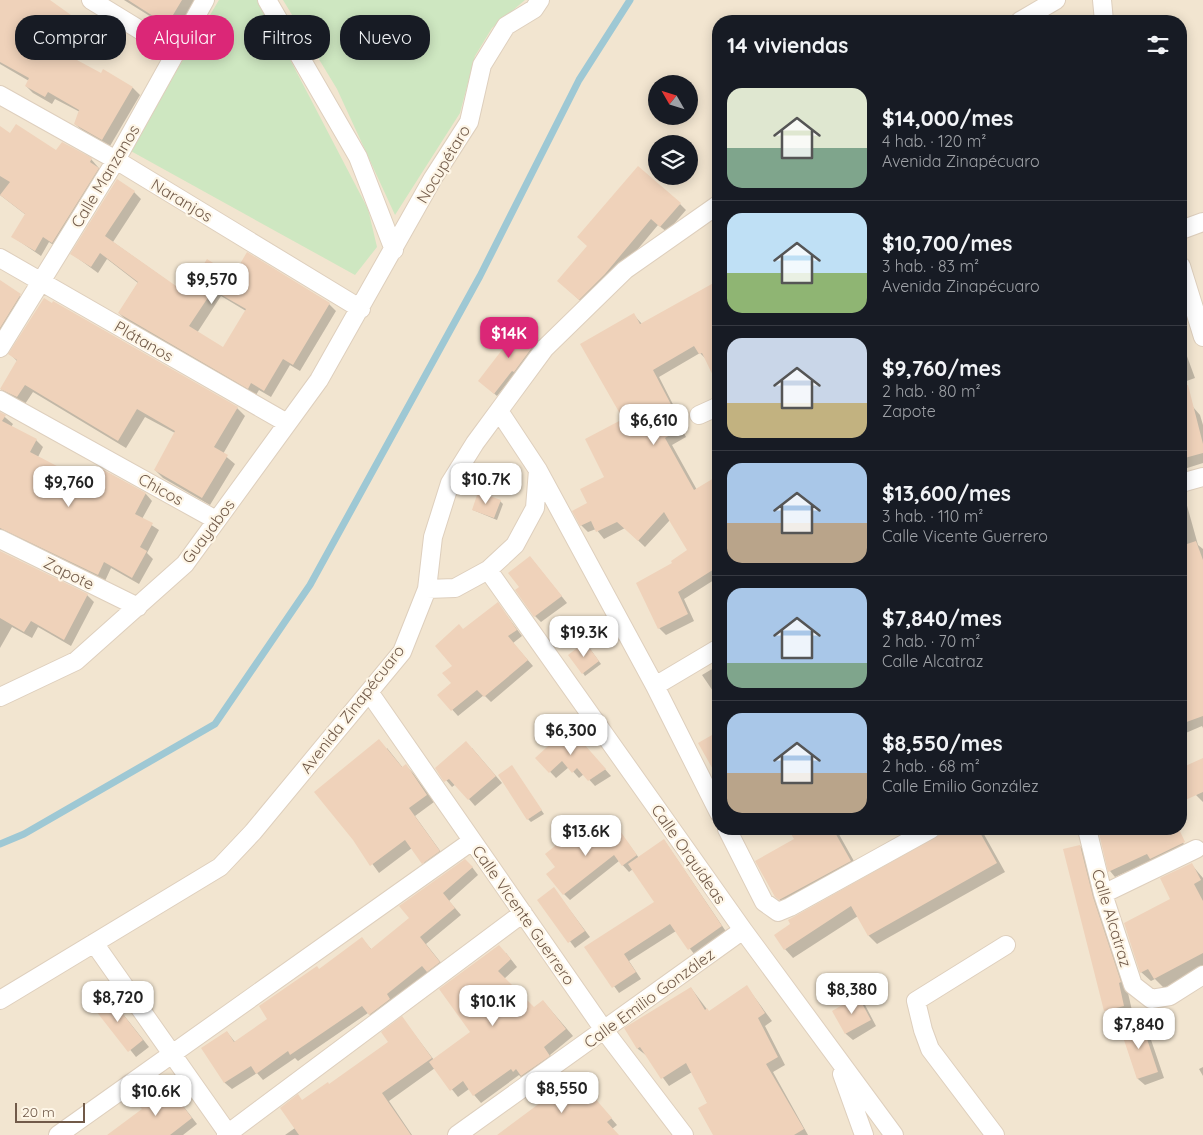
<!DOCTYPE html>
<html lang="es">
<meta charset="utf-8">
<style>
:root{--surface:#171b24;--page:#242831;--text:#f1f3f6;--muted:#9ea1a6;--line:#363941;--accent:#db2777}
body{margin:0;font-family:Quicksand,sans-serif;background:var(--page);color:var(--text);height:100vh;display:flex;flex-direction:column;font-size:19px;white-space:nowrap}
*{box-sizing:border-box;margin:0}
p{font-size:16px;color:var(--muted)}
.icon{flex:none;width:28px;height:28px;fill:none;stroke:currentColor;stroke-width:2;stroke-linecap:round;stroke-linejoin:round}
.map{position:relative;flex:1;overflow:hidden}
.side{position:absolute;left:712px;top:15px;width:475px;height:820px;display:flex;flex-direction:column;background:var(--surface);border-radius:20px;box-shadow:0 2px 12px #0003}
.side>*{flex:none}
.banner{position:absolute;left:15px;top:15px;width:475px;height:45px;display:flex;gap:10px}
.needle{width:32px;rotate:309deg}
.controls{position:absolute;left:648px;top:75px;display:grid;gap:10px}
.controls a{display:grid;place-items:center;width:50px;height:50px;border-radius:50%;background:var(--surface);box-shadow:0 2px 12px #0003;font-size:25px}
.scale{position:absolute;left:15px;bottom:12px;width:70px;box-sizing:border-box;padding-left:5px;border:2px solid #715a49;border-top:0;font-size:14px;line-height:18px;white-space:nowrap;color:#715a49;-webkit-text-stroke:4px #fef6e7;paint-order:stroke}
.price{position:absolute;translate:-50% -42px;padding:0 11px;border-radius:10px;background:#fff;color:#222;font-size:16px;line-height:32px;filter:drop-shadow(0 1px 2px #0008)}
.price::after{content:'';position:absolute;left:50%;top:30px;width:15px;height:11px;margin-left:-8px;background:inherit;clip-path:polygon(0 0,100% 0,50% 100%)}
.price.current{background:var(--accent);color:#fff}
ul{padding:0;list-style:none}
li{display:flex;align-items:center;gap:15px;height:125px;padding:0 15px}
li+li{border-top:1px solid var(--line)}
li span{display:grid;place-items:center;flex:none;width:140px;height:100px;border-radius:15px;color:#555}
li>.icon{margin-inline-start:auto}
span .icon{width:60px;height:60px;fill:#fffc;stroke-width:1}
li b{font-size:21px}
h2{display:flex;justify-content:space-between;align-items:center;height:60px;padding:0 15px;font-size:21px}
.tag{padding:0 18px;border-radius:20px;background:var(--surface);box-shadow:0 2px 12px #0003;font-size:18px;line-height:45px}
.tag.current{background:var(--accent);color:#fff}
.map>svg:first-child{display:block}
.residential{fill:#f2e5d0;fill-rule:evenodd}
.green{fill:#cee7c1}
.shadow{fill:#0003;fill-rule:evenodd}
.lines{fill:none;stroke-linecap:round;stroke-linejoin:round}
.stream{stroke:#9ec8d4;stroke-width:7}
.building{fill:#efd2ba;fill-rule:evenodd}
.minor-casing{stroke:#decfbd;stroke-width:20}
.minor{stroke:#fff;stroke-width:18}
.labels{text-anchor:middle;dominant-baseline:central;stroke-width:4.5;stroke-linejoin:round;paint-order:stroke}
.street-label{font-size:16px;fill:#715a49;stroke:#fef6e7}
</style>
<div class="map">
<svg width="1203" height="1135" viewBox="0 0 1203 1135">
<rect width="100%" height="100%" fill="#fbf2e1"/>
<path class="residential" d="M0,0H1203V1135H0ZM719,21H1181V829H719ZM656,84H689V116H656ZM656,144H689V176H656Z"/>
<path class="green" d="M219,0H259L368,209L377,247L355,275L129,150Z
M283,0H525L492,28L475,56L460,113L395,215L337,89Z"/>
<path class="shadow" d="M0,0H47L84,28L70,49L76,55L72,59L101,75L133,88L140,95L110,146L83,131L75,124L80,112L55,99L52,104L33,93L26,86L29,81L0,64Z
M124,0H198L177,33Z
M0,131L57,152L91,159L104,174L58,248L49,242L41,256L13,237L26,215L0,195Z
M134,192L141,199L113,242L186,294L234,278L329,304L336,311L300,371L290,365L271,397L259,390L256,395L126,320L119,313L138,283L107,259L98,273L72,254ZM221,296L246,311L223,349L197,333Z
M680,204L686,210L667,232L658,225L611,281L586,306L565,287L589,247Z
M0,281L27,302L0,345Z
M719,282L707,360L700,353L659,377L681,420L678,422L686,437L672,445L697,490L719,476V588L714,580L684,599L694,621L666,635L659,628L674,564L689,550L670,520L645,547L625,528L604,539L596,529L588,532L581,525L589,504L606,478L625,419L633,314L642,324Z
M522,326L541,342L517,374L515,373L497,396L483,384Z
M1181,340L1195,378L1181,383Z
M10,354L237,408L245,416L223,454L235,464L210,505L163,478L155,470L175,433L145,417L126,448L33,392L25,404L9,397L1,389L18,362Z
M1193,407L1200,415L1203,425V463L1181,470V410Z
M0,413L13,424L11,427L36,440L43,447L38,457L76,478L97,476L101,469L146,494L152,501L142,519L159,530L147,553L153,559L139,584L111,568L105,581L0,538Z
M1181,498L1186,502L1198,545L1203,549V728L1202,726L1181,735Z
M500,501L503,504L497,520L473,510Z
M0,552L87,595L94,602L71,646L38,627L32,638L12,627L0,648Z
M530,557L567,603L541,622L535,616L520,587Z
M498,604L522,636L513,643L533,666L491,702L484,695L458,716L439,695L453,683L463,630Z
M588,646L601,664L585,676L583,673Z
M719,665V700L702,675Z
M575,735L611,776L595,786L584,774L579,778L569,767L556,778L537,758Z
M387,748L403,768L406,766L413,773L434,802L415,816L446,859L430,870L412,848L379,873L354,839Z
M472,748L502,783L475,806L456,784L452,787L436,768Z
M1203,759V802L1196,795Z
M514,770L544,814L531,822L528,819Z
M616,827L639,858L664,840L727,933L695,955L676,931L629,961L641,979L619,993L586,947L656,902L633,869L629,872L619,861L570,900L564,894L557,868L575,831L589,847Z
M790,829H836L859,870L785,905L776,896L796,840Z
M942,829H981L1005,872L877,944L869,936L858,916L793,958L785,949L942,835Z
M1099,829H1176L1187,850L1157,865L1153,860L1115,877L1110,871Z
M1080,846L1089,856L1130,992L1128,993L1133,1015L1115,1020L1106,1010Z
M1191,864L1203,878V968L1164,988L1155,979L1151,981L1141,972L1172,900Z
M472,867L478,875L449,901L461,915L426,944L446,969L376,1021L368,1013L298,1061L295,1058L263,1080L257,1073L232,1089L225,1083L203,1048L227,1032L235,1042L269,1019L319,970L362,939L372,950Z
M554,889L590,937L575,948L539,900Z
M506,953L517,967L504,979L534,1008L543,1001L573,1036L550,1055L556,1063L522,1078L519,1075L481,1103L469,1089L458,1097L435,1068L389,1101L412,1135H285L295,1128L303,1101L330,1085L389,1042L402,1018L434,1060L472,1032L441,989Z
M747,987L772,1021L765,1026L785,1065L773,1072L808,1135H714L708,1104L692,1072L669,1086L647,1056L638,1049L626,1029L691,988L709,1012Z
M858,997L864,1003L876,1026L853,1040L846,1034L834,1011Z
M111,999L149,1047L136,1057L98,1010Z
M1140,1022L1147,1028L1164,1078L1145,1085L1138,1079L1121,1029Z
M1203,1067V1076L1199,1069Z
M562,1075L585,1105L599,1104L617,1125L612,1129L617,1135H499L542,1103Z
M173,1093L197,1124L183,1135H109Z"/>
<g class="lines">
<path class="stream" d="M0,844L24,834L215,724L310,585L480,276L579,80L630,0"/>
</g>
<path class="building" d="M0,0H50L78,20L63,42L69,47L64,53L101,73L103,69L133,87L102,140L74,124L79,110L48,92L45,97L25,86L29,78L0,62Z
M128,0H182L167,25Z
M16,124L56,150L62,142L92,158L90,162L99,168L52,243L43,237L35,251L11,237L25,214L0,195L10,182L0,176V126L10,133Z
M638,166L681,203L660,227L651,219L605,274L579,300L557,281L587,246L577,237Z
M117,179L135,191L105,236L186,293L207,259L233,276L247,252L330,303L293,365L283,359L264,391L251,383L248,389L118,313L138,282L100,253L91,267L70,254ZM213,290L246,309L223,347L189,326Z
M0,280L21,294L0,328Z
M719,280V388L702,353L699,354L694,346L653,370L675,412L672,414L680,429L665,438L694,490L719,475V566L678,592L688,614L658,629L636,583L672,563L671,561L687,550L664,512L638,541L617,522L596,532L591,521L580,526L572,511L587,503L580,489L604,477L585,439L623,419L580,344L634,313L640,324Z
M44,298L52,303L53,301L238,407L214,447L228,455L202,498L154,470L175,431L137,409L118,441L25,385L17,397L0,389L17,360L8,354Z
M522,324L539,338L514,372L512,371L494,394L478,381Z
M1188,385L1203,444V453L1181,459V386Z
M0,412L6,415L2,421L37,439L30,452L76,476L81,466L96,475L100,468L146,493L135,514L153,523L140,547L147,551L132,578L104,562L98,575L0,528Z
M478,492L501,500L494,518L472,510Z
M1196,541L1203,560V716L1181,724V546Z
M0,551L88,594L64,640L31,621L24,632L0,618Z
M530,556L562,596L534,617L515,590L519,587L508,573Z
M498,602L517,630L508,636L528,660L484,697L477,690L451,711L437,695L451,683L442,673L452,666L435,646L459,624L463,629Z
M585,642L599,661L582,674L568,655Z
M569,727L606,769L588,781L577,768L572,773L562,761L549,773L535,758Z
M719,731V780L698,743Z
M379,739L402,767L406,764L427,795L409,808L440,851L422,864L405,840L370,866L353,840L314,792Z
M466,741L496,776L468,800L449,779L444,782L435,768Z
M1203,758V792L1181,802V768Z
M512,765L542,810L527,820L498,775Z
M616,825L637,855L622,866L614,855L563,895L546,874L555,867L545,854L575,830L588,846Z
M788,829H833L851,861L779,900L775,897L755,861L794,839Z
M950,829H978L997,863L868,936L851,906L784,950L774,935L790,924L788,920Z
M1098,829H1179L1185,842L1150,859L1147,854L1108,872Z
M664,839L722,926L688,950L670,924L624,954L636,972L612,988L584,947L654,902L628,864Z
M1080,845L1093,897L1121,982L1119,983L1124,1006L1104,1011L1063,849Z
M465,859L473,867L443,893L455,908L420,937L440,962L427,972L422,966L387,994L390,999L369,1015L362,1006L290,1055L288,1051L256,1074L251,1066L224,1083L201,1048L227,1031L234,1042L267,1019L259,1006L317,966L319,969L362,937L371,949L409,918L399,906Z
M1192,863L1201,880L1194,884L1203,901V953L1154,979L1148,969L1140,973L1124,923L1170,899L1160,878Z
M554,887L585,931L568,943L537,900Z
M499,945L511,959L498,971L534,1007L543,1000L566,1029L544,1047L550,1056L521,1076L516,1069L513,1072L511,1069L473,1096L463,1081L450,1091L429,1062L470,1032L439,989Z
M747,985L765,1013L758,1018L778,1057L766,1064L804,1129L794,1135H713L698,1108L707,1103L686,1063L661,1079L640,1047L637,1049L624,1028L691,987L705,1010L707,1008L709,1011Z
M105,991L143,1040L128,1052L96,1011Z
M858,996L871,1020L845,1034L832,1011Z
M402,1016L432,1058L382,1093L411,1135H299L280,1108L298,1094L302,1100L328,1082L329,1084L388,1042L381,1032Z
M1141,1021L1158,1072L1137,1079L1120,1028Z
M562,1073L584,1104L593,1096L612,1118L607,1122L619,1135H497L540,1103L533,1093Z
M167,1085L192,1118L170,1135H107L142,1109L140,1107Z"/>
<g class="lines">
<g class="minor-casing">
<path id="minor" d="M91,0L176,52
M267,0L358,157L394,250
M1102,0L1104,21
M1020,21L1056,0
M0,95L116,160L361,309
M1181,230L1203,222
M0,258L287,423
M1181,266L1203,337
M0,348L116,160L205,0
M0,400L216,520
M499,411L538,470L655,686L719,813
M699,415L719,406
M1181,483L1203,477
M0,539L138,607
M488,570L743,930L894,1135
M427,589L455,588L488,570L515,545L535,508L538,470
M655,686L719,648
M369,692L604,1030L684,1135
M0,697L76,661L185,564L319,380L433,178L469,122L482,65L506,26L534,9L540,0
M727,829L764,902L778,912L790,907L931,829
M1087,829L1103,894L1133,985L1151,999L1170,996L1203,975
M1103,894L1196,849
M94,943L229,1135
M0,1000L220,867L253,832L402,652L427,589L433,537L450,483L475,443L545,348L625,270L719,204
M842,1074L864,1135
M58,1135L472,841
M226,1135L523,913
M457,1135L743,930
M995,1135L930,1049L923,1030L916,1001L1006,945"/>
</g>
<use href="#minor" class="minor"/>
</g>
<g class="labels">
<g class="street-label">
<text transform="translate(443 164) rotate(-59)">Nocupétaro</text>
<text transform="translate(105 176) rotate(-59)">Calle Manzanos</text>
<text transform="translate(182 200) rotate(31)">Naranjos</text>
<text transform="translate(144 341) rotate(30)">Plátanos</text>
<text transform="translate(161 489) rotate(29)">Chicos</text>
<text transform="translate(208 531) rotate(-53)">Guayabos</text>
<text transform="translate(69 573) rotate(26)">Zapote</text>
<text transform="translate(352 709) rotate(-52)">Avenida Zinapécuaro</text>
<text transform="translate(689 854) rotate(55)">Calle Orquídeas</text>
<text transform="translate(524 915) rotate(55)">Calle Vicente Guerrero</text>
<text transform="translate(1112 918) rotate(73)">Calle Alcatraz</text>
<text transform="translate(649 998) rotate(-36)">Calle Emilio González</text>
</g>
</g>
</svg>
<div class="controls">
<a><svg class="needle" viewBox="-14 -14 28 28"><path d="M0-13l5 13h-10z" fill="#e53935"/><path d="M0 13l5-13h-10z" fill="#9ea1a6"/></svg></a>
<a><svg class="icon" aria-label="layers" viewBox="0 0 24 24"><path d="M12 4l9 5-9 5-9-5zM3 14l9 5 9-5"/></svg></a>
</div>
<div class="scale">20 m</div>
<b class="price" style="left:212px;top:305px">$9,570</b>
<b class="price current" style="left:509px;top:359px">$14K</b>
<b class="price" style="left:654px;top:446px">$6,610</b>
<b class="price" style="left:486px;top:505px">$10.7K</b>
<b class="price" style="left:69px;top:508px">$9,760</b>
<b class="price" style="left:584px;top:658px">$19.3K</b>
<b class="price" style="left:571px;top:756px">$6,300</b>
<b class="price" style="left:586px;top:857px">$13.6K</b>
<b class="price" style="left:852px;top:1015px">$8,380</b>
<b class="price" style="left:118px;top:1023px">$8,720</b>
<b class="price" style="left:493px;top:1027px">$10.1K</b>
<b class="price" style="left:1139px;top:1050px">$7,840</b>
<b class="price" style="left:562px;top:1114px">$8,550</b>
<b class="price" style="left:156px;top:1117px">$10.6K</b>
<div class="banner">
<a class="tag">Comprar</a>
<a class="tag current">Alquilar</a>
<a class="tag">Filtros</a>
<a class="tag">Nuevo</a>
</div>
<section class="side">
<h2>14 viviendas<svg class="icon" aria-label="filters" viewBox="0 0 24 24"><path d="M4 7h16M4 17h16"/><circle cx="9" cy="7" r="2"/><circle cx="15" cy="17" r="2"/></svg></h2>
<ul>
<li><span style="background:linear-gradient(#dfe7d0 60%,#7fa58c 0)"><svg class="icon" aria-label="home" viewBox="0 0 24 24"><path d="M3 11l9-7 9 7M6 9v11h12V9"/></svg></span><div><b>$14,000/mes</b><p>4 hab. · 120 m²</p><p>Avenida Zinapécuaro</p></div></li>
<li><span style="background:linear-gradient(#bfe0f5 60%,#8fb573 0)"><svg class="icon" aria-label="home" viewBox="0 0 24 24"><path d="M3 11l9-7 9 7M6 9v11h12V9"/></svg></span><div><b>$10,700/mes</b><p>3 hab. · 83 m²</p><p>Avenida Zinapécuaro</p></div></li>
<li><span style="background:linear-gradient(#c9d6e8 65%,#c2b280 0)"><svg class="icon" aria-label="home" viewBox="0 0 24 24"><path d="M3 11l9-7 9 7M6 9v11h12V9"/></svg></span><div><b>$9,760/mes</b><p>2 hab. · 80 m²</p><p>Zapote</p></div></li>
<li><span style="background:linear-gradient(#a9c7e8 60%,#b9a48a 0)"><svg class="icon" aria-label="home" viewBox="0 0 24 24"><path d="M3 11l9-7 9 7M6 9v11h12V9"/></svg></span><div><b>$13,600/mes</b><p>3 hab. · 110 m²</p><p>Calle Vicente Guerrero</p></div></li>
<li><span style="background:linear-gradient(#a9c7e8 75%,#7fa58c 0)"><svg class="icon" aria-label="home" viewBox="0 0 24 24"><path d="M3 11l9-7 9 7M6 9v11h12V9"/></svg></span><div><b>$7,840/mes</b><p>2 hab. · 70 m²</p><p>Calle Alcatraz</p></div></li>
<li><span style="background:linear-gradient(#a9c7e8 60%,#b9a48a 0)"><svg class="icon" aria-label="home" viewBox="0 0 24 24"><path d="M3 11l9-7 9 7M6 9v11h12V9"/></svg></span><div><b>$8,550/mes</b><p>2 hab. · 68 m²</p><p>Calle Emilio González</p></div></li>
</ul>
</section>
</div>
